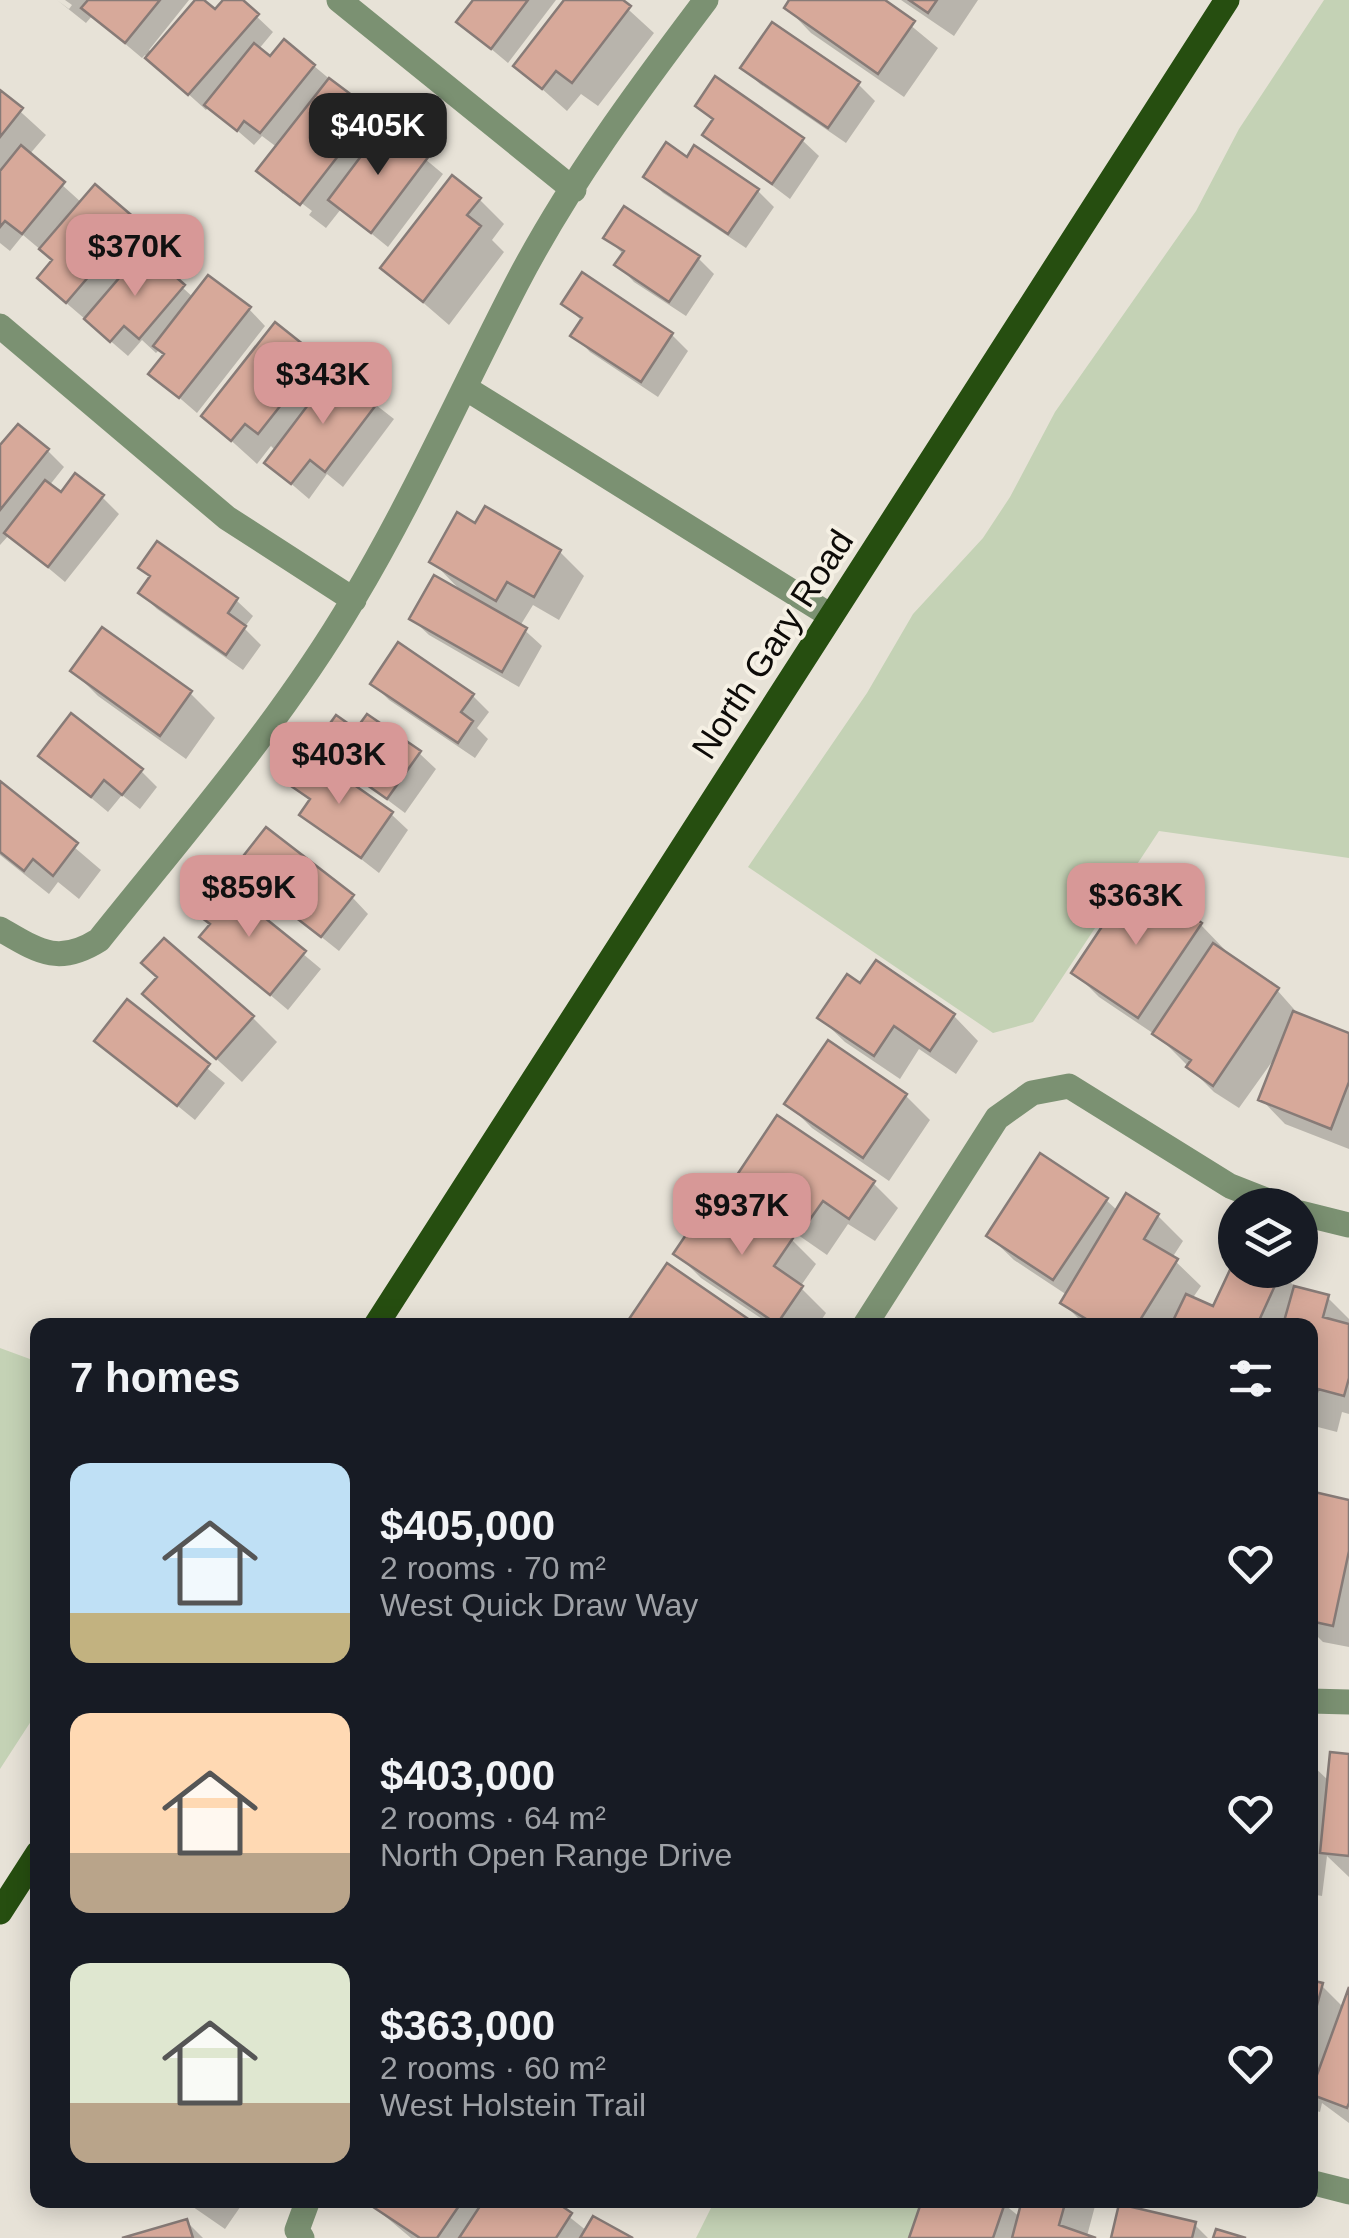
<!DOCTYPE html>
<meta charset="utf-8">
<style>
:root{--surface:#171b24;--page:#20242c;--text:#f1f3f6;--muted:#9ea1a6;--accent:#d79897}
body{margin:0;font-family:Arial,sans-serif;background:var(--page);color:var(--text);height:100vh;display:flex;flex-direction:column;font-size:38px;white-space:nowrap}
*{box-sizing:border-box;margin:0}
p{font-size:32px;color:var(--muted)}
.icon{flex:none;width:55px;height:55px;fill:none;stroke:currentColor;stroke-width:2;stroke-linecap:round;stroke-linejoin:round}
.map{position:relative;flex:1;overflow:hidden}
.drawer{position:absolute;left:30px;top:1318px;width:1288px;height:890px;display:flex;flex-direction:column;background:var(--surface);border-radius:20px;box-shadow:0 5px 25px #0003}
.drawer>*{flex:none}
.fabs{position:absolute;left:1218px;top:1188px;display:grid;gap:20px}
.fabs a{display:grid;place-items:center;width:100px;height:100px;border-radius:50%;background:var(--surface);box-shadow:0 5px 25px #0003;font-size:50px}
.price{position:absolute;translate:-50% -85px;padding:0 22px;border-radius:20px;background:var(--accent);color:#111;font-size:32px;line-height:65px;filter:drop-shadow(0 2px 5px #0008)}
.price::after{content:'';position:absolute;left:50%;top:60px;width:30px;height:22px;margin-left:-15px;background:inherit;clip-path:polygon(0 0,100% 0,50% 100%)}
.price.selected{background:#222;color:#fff}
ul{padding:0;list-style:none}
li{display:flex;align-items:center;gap:30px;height:250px;padding:0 40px}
li span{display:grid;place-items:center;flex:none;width:280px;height:200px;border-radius:20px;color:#555}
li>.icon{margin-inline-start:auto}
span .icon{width:120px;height:120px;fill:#fffc;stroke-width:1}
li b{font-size:42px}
h2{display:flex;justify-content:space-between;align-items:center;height:120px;padding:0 40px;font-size:42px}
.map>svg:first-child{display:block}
.green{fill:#c4d2b5}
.shadow{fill:#0003}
.building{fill:#d7a99a;stroke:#877b77;stroke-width:2.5}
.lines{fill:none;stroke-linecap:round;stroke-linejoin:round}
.minor{stroke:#7b9172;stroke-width:25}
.major{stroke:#264e10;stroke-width:25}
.labels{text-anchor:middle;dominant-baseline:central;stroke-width:8;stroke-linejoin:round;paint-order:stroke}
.street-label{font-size:35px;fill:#0d0b08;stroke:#f5f0e4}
</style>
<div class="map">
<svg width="1349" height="2238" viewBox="0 0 1349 2238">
<rect width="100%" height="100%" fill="#e7e2d7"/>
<path class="green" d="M1324,0H1349V858L1159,831L1033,1022L993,1033L748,867L867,693L913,614L983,538L1010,497L1055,412L1196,211L1239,129Z
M0,1348L38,1362L37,1712L0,1769Z
M715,2200H923L912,2238H696Z"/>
<path class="shadow" d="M57,0L69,9L72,5L65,0H189L149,50L152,53L198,0L215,13L226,0H239L273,32L258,50L271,59L314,66L443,174L388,247L341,209L326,228L309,215L312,211L283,189V194L259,171L278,148L262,136L254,145L209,106L206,110L145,55L142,58L92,16L86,23Z
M473,0H556L508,63L459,22Z
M567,0H618L654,33L598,106L581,94L567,111L516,66Z
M792,0H880L938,48L904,97L811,33L787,8Z
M901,0H978L954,36Z
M744,68L858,84L875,101L846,143L760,84Z
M0,93L46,135L29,155L82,203L95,188L152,238L141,250L194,298L249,309L265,326L197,413L152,374L166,355L160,349L156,353L142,340L128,356L57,295L54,261L23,235L10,251L0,243Z
M698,106L802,140L819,156L790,199L706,135L714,122Z
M688,160L757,190L774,207L746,248L663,193L646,176Z
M479,199L504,224L492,240L504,252L449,325L383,268Z
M606,237L698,258L714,274L686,316L634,282L618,265L624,255Z
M564,304L672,335L688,351L658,397L590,352L574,335L583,322Z
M317,359L394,419L343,487L327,474L309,499L267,463L276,451L271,446L257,464L204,416Z
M0,448L47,450L64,467L49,486L61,495L102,497L119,514L65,582L9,535L0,545Z
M476,526L560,552L584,576L559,620L533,605L520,626L542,646L519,687L429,635L412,619L462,592L432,561Z
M141,568L236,600L253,616L244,628L261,645L243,670L157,609L141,593L151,578Z
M73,671L190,693L215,718L186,759L98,696Z
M373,684L472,695L489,712L477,728L488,739L475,758L389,700Z
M357,732L419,753L436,769L405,813L317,747Z
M41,756L141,771L157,787L140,809L122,795L108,812Z
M0,784L101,870L79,899L58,882L49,894L0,855Z
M291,784L391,814L408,830L379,873L303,814L311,802Z
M236,869L352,897L368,914L339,951Z
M1136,881L1201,925L1225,950L1223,953L1277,990L1300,1016L1349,1036V1149L1285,1124L1261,1099L1279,1052L1239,1108L1214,1092L1160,1038L1099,997L1074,972Z
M223,887L321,969L288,1010L202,937L212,926Z
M861,986L954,1016L978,1041L956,1074L919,1049L900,1079L845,1042L820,1018Z
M145,994L252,1017L277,1042L242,1082Z
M128,1003L225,1083L195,1120L98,1041Z
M906,1096L930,1120L889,1181L812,1128L788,1104Z
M734,1183H873L898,1208L875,1241L848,1224L827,1255L759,1208Z
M1127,1197L1158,1216L1183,1241L1172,1258L1201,1286L1192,1299L1215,1309L1235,1265V1270H1276L1298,1289L1328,1298L1349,1319V1414L1342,1412L1337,1432L1310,1425V1325H1085L1063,1303L1067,1295L1014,1260L989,1236L1106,1200L1118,1211Z
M713,1226L791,1239L816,1264L800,1287L826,1313L818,1325H771L701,1278L676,1253Z
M1310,1499L1349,1502V1647L1323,1642L1310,1629Z
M1349,1756V1877L1327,1856L1322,1896L1310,1894V1763L1330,1782Z
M1310,1982L1321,1985L1344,2008L1349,1994V2123L1322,2103L1320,2112L1310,2109Z
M183,2200H245L225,2229Z
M548,2200L587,2231L628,2238H411L367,2201Z
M925,2200H999L1020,2217L1025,2200H1089L1095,2206L1087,2236L1095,2238H911Z
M187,2222L203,2238H131Z
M1195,2225L1208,2238H1113Z"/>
<path class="building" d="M88,0H160L125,43L81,8Z
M195,0H204L215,9L223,0H243L259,14L188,95L145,58Z
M473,0H472H528L491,49L456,22Z
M564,0H623L631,6L572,83L556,71L542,89L513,66Z
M789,0H885L915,21L878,74L784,8Z
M909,0H937L928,13Z
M772,22L860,82L828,128L740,68Z
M284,39L315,65L260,133L244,121L237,131L204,105L254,43L270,56Z
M715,76L804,138L772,184L702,135L713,119L695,106Z
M329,78L361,102L347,119L359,129L300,205L256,171Z
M0,90L23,108L0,137Z
M386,123L429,156L371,233L328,200Z
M666,142L687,157L694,145L759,189L728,234L643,177Z
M21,145L65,182L22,234L5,221L0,227V171Z
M452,175L481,198L467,215L481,226L423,302L380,268Z
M95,184L137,220L66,303L37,278L52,260L39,249Z
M624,206L700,256L669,302L614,265L624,251L603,238Z
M144,249L185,285L139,339L124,326L110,342L84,319Z
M582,272L673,333L641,382L570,336L582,318L561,304Z
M208,275L251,307L179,398L148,374L164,354L153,346Z
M275,322L319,357L258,434L245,424L231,441L201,416Z
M336,368L379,401L325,472L310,460L291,484L264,463Z
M18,424L49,449L0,510V445Z
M75,473L104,495L48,567L4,533L45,480L61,492Z
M485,506L561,550L534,597L507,582L496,601L429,562L457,512L475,523Z
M157,541L238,598L228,613L246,626L226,655L138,593L150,576L138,568Z
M434,575L527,628L502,672L409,619Z
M102,627L192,691L160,736L70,671Z
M398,642L474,694L461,712L473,721L458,743L370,684Z
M71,713L143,769L122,795L104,780L91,797L38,756Z
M367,714L421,751L387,799L313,747L336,715L356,729Z
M310,754L393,812L361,858L299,815L310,799L288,784Z
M0,781L78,843L53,876L33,859L24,871L0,852Z
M266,827L354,895L321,937L233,869Z
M1135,877L1202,923L1138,1018L1071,973Z
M223,884L306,951L270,995L199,937L210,924L197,914Z
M164,938L254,1016L216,1059L142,994L157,977L141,963Z
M1213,943L1279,988L1213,1086L1186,1067L1191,1060L1152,1034Z
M876,960L955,1014L930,1051L894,1026L874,1056L817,1018L847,974L860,983Z
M127,999L210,1064L177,1106L94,1041Z
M1293,1011L1349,1033V1082L1331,1129L1258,1100Z
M828,1040L907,1094L863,1158L784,1104Z
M777,1115L875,1181L849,1219L823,1201L801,1232L731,1184Z
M1040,1153L1108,1198L1053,1280L986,1236Z
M1126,1193L1159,1214L1144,1239L1178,1259L1137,1325H1096L1060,1303Z
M731,1195L793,1238L774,1266L803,1286L777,1324L673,1254L700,1214L712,1223Z
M1235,1259V1270H1282L1257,1325H1171L1186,1294L1213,1306Z
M667,1263L757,1325H625Z
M1294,1286L1329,1295L1323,1317L1349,1324V1378L1344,1396L1318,1389L1312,1409L1310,1325H1283Z
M1310,1491L1349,1500V1551L1333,1626L1310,1621Z
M1330,1752L1349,1754V1856L1320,1853Z
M1310,1980L1323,1983L1310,2031Z
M1349,1987V2103L1347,2108L1310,2094Z
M463,2200L437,2238H420L364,2201Z
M484,2200H553L572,2213L556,2238H459Z
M922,2200H1006L993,2238H909Z
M1022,2200H1066L1059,2225L1096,2238H1012Z
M1119,2204L1196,2222L1192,2238H1111Z
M593,2216L633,2238H580Z
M187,2219L193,2238H122Z
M1216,2229L1246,2238H1213Z"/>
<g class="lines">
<path class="minor" d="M339,0L574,190
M0,326L227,518L354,600
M467,389L831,616
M0,929C38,951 58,966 99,940C187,830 281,722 353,600C414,498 462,389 517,283C569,183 638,90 706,0
M1300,1213L1349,1225
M865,1325L997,1118L1032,1093L1069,1086L1230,1186L1279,1205
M1310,1701L1349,1702
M1310,2182L1349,2192
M302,2238L297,2230L308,2200"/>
<path class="major" d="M376,1325L1227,0
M0,1912L38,1853"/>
</g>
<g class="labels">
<g class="street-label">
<text transform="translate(772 644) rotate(-57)">North Gary Road</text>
</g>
</g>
</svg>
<div class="fabs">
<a><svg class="icon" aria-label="layers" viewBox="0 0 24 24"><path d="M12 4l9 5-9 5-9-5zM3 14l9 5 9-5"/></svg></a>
</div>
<b class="price selected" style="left:378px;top:178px">$405K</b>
<b class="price" style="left:135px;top:299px">$370K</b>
<b class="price" style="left:323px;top:427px">$343K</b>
<b class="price" style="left:339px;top:807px">$403K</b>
<b class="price" style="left:249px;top:940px">$859K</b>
<b class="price" style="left:1136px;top:948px">$363K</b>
<b class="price" style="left:742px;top:1258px">$937K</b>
<section class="drawer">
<h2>7 homes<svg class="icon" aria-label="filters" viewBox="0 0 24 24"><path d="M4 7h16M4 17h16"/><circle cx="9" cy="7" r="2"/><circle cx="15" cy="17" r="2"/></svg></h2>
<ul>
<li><span style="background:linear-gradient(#bfe0f5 75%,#c2b280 0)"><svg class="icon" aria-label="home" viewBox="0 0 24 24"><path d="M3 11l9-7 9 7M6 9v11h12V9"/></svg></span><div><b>$405,000</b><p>2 rooms · 70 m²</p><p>West Quick Draw Way</p></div><svg class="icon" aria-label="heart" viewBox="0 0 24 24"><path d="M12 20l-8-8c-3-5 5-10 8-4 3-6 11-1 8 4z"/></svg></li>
<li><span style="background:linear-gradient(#ffd9b3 70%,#b9a48a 0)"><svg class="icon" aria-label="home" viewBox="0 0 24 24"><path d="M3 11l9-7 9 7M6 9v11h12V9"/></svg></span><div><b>$403,000</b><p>2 rooms · 64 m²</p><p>North Open Range Drive</p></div><svg class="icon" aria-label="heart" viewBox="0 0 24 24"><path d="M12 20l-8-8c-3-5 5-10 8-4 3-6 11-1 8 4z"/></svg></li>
<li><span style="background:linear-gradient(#dfe7d0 70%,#b9a48a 0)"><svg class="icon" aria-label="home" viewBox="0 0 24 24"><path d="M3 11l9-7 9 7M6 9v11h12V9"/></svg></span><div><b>$363,000</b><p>2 rooms · 60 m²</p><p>West Holstein Trail</p></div><svg class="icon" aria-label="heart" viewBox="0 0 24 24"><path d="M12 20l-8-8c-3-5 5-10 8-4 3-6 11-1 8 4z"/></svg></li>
</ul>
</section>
</div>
